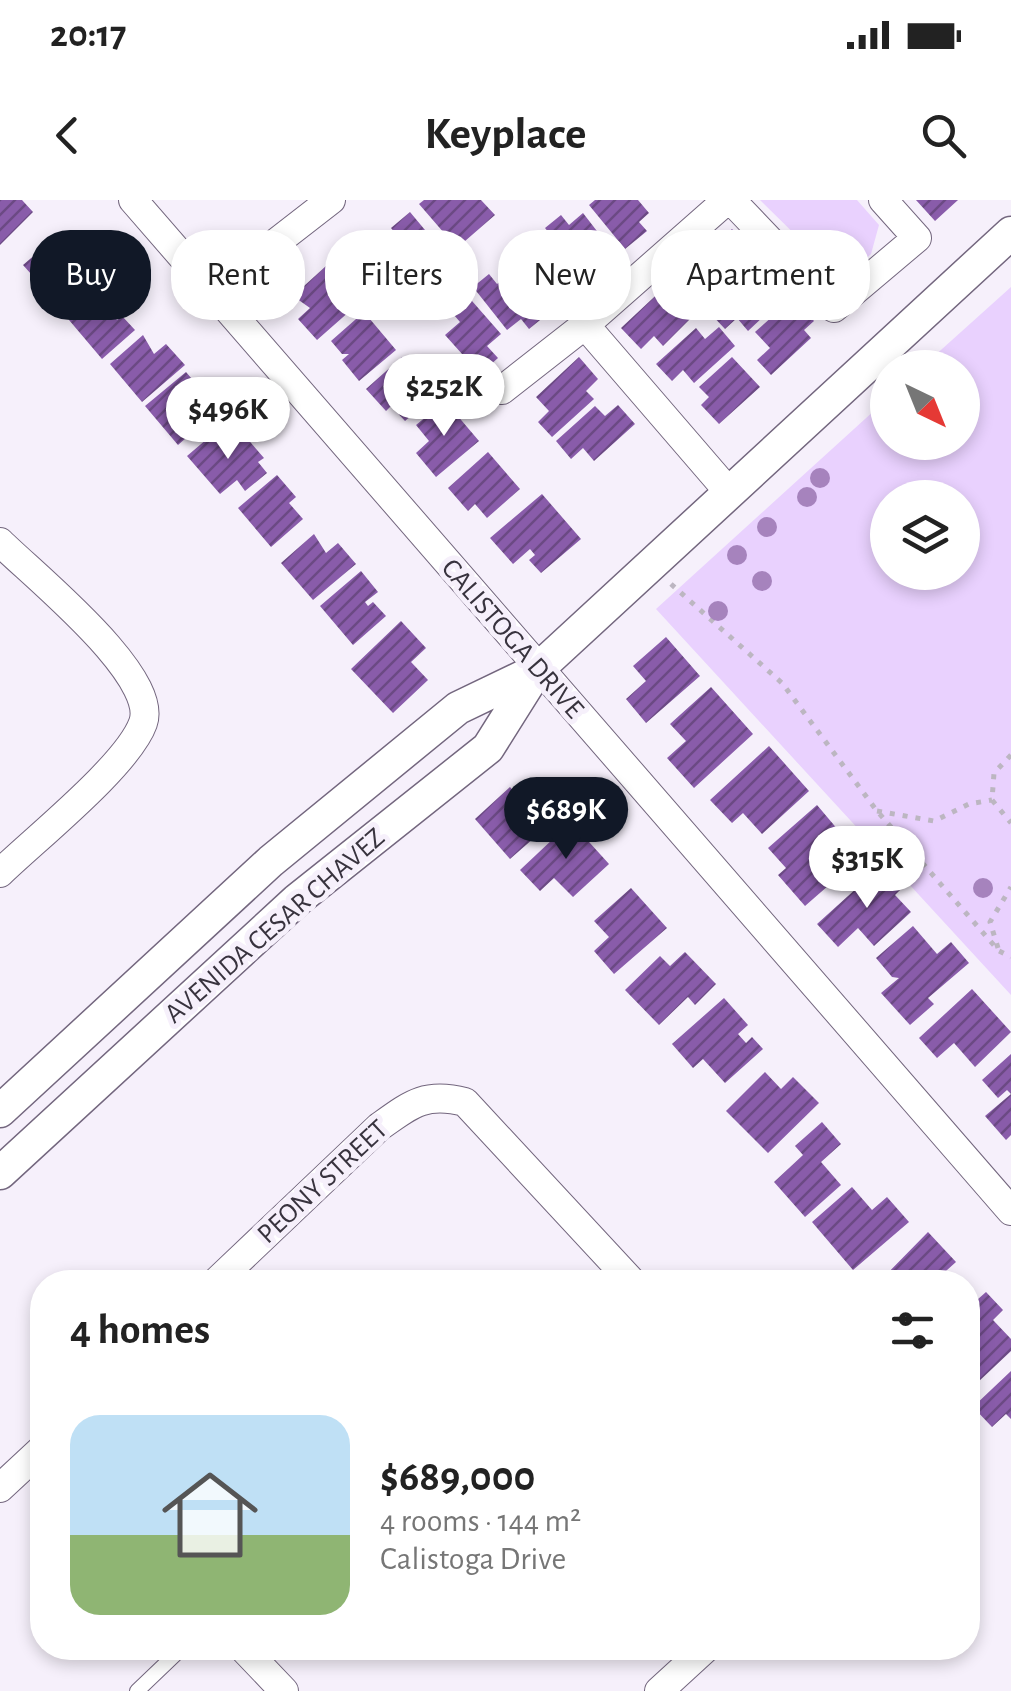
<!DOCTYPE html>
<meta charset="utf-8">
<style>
:root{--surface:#fff;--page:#f6f6f6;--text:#222;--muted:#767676;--line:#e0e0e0;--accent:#111827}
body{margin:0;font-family:"Alegreya Sans",sans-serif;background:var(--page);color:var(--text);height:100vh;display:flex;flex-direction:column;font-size:38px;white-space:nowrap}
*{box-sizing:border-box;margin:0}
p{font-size:32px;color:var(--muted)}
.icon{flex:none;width:55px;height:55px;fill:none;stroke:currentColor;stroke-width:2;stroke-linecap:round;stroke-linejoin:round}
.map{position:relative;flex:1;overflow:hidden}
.panel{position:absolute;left:30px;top:1070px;width:950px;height:390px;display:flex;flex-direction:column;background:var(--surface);border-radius:40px;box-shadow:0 5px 15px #0003}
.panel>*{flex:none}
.banner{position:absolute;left:30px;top:30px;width:952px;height:90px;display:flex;gap:20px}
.needle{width:65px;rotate:137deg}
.controls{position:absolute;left:870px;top:150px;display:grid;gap:20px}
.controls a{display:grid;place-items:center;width:110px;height:110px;border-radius:50%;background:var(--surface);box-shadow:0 5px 15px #0003;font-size:50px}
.price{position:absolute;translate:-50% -85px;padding:0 22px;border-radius:35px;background:#fff;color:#222;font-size:32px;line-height:65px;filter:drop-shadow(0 2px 5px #0008)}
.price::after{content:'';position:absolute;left:50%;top:60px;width:30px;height:22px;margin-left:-15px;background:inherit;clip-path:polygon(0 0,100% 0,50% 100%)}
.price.current{background:var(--accent);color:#fff}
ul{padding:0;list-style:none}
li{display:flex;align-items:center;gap:30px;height:250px;padding:0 40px}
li+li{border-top:2px solid var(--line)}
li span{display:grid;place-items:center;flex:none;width:280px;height:200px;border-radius:30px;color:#555}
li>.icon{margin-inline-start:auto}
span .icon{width:120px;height:120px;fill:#fffc;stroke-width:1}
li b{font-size:42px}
h2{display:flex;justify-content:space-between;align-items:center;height:120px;padding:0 40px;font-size:42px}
.pill{padding:0 35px;border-radius:40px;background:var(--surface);box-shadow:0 5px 15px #0003;font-size:35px;line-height:90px}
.pill.current{background:var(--accent);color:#fff}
.status{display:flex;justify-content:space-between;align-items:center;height:70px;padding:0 50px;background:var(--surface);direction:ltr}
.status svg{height:28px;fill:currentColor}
header{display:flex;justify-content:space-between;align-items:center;height:130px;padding:0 40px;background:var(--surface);font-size:45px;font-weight:700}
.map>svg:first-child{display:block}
.grass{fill:#e9d1fe;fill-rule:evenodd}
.building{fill:url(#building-hatch)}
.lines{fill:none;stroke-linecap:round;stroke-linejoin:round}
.service-casing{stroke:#73667e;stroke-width:16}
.minor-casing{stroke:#73667e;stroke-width:30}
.tertiary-casing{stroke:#73667e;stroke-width:35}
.path{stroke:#bcb6c1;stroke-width:5;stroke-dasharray:5 8;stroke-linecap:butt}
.service{stroke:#fff;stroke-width:14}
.minor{stroke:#fff;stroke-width:28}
.tertiary{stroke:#fff;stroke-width:32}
.tree{fill:#a683bd}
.labels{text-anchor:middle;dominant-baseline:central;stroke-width:10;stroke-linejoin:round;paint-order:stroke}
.street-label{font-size:28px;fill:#38333e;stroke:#f6f0fb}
</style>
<div class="status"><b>20:17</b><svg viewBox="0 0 49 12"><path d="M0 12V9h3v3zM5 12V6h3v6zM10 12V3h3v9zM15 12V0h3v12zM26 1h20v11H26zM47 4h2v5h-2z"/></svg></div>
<header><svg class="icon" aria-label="back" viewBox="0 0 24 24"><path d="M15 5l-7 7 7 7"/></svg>Keyplace<svg class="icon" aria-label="search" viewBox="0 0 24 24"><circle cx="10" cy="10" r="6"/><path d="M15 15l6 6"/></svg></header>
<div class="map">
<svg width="1011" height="1491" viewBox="0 0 1011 1491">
<defs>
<pattern id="building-hatch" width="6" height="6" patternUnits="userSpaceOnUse" patternTransform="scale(2.5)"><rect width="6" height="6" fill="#895caa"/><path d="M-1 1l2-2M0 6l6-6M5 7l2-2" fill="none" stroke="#6b4984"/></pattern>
</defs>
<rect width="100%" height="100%" fill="#f6f0fb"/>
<path class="grass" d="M760,0H857L879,25L871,54L857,67L829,68Z
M1011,87V795L656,409L887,199L888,242H962V168L922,167ZM888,298H962V372H888Z"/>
<path class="building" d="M0,0H22L33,12L0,45Z
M424,0H481L495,15L457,48L419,4Z
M595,0H638L649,13L639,22L647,31L625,49L589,5Z
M916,0H958L935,21Z
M410,12L445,54L410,84L379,47L391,37L395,42L399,38L391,28Z
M583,13L617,57L601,70L592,59L579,70L545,28L561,15L569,25Z
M732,29L749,48L741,55L751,67L708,107L691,89L701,80L689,68Z
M540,32L576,76L566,84L574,94L553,111L516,67L529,57L522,47Z
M57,36L68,55L81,45L99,66L56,102L23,65Z
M326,66L359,103L317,140L298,119L310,108L293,96Z
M511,73L545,116L529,129L521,119L507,130L473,87L489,74L497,84Z
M750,73L759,83L766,77L784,97L748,131L737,118L725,129L708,111Z
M110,85L127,105L114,116L117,120L122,116L135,130L102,159L69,120Z
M667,85L695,114L663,146L654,136L641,149L621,128Z
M465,93L501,134L487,146L498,158L480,174L445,135L460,122L448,108Z
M793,98L814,121L804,130L811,138L771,175L757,160L770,148L755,132Z
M364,112L396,150L359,181L342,160L349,154H342L331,141Z
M719,127L735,146L694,183L683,170L672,181L656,164L696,128L705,139Z
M143,135L154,154L166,144L185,165L142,202L110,164Z
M402,157L435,195L405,221L391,206L386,211L366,189Z
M579,157L598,179L586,191L594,199L552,237L538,222L549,211L536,197Z
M732,157L760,187L719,224L701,205L709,197L699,187Z
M186,172L203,192L190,202L193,206L198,202L211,216L178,245L145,206Z
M445,201L479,241L436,277L416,253L429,241L416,225Z
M618,205L635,224L594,261L583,248L571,259L556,241L595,206L605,216Z
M221,227L233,246L245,236L264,258L258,262L267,273L245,291L237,280L220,294L187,256Z
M488,252L520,289L487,318L475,304L468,311L448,288Z
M277,275L296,297L289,303L303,319L271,347L238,308Z
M542,294L581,339L541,373L529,360L535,355L530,349L513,364L490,338Z
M314,334L326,353L338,343L356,364L313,400L281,363Z
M361,371L378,392L365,402L368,406L373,402L386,416L353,445L320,406Z
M401,421L426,448L411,462L428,480L393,513L351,469Z
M666,437L700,476L646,523L626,499L646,481L633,466Z
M711,487L753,534L694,588L667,558L686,541L670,524Z
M769,546L809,591L762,634L743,613L732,623L710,600Z
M510,587L528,608L549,589L567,609L510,659L475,619Z
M817,605L861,657L805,706L778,675L786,668L768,648Z
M571,622L609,664L573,697L554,678L540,691L520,670Z
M879,668L900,690L895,695L911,712L874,746L858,728L838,747L817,724Z
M631,688L667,728L614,774L594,751L609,737L594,721Z
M913,726L937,754L951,742L969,763L928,798L934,804L910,825L881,793L899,778L892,777L876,758Z
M685,752L716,784L695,805L688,797L659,825L625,790L660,756L670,766Z
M972,789L1011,832L975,867L954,843L937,858L919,838Z
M724,798L748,825L738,834L746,843L752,837L763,849L725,883L703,859L693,868L672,844Z
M1011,854V935L1006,940L985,916L1011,894L1007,890L998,898L982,880Z
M765,872L781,889L793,877L819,903L768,953L726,911Z
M822,922L841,944L821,962L841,985L805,1017L774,982L803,955L795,946Z
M852,987L872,1010L887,997L909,1022L853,1070L812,1022Z
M928,1032L956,1062L937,1079L940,1082H879Z
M986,1092L1003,1110L993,1120L1011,1139V1151L977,1183L968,1172V1108Z
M1011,1171V1219L1006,1214L992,1227L973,1207Z"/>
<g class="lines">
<g class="service-casing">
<path id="service" d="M137,1491L182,1448"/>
</g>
<g class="minor-casing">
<path id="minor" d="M133,0L1011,1011
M731,0L834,108L917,38L883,0
M211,93L331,0
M585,125L728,291
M502,190L585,125L727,0
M0,342C33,375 160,476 143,523C128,565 35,639 0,673
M216,1082L379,927C411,904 425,892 465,902L632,1082
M0,1288L42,1249
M243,1448L284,1491
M659,1491L706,1448"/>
</g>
<g class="tertiary-casing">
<path id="tertiary" d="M0,911L271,661L458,508L537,470
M0,973L297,700L488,548L537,470L1011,33"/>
</g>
<path class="path" d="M671,384L782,483L877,611L999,751L1011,757
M1011,555L994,573L992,600L1011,623
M877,611L934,621L969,604L992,600
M998,748L990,722L1011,687"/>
<use href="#service" class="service"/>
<use href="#minor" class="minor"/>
<use href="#tertiary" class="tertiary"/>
</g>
<g class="tree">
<circle cx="820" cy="278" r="10"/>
<circle cx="807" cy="297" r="10"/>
<circle cx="767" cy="327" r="10"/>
<circle cx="737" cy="355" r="10"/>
<circle cx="762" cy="381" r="10"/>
<circle cx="718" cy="411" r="10"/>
<circle cx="983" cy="688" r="10"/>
</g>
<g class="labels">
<g class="street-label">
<text transform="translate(512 439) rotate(49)">CALISTOGA DRIVE</text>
<text transform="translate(275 726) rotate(-41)">AVENIDA CESAR CHAVEZ</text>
<text transform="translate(323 982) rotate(-43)">PEONY STREET</text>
</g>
</g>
</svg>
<div class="controls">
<a><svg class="needle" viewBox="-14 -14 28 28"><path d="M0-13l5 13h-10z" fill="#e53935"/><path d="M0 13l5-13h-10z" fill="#767676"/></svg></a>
<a><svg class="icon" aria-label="layers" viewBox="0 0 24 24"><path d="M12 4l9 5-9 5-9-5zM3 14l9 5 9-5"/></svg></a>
</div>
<b class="price" style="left:444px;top:239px">$252K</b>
<b class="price" style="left:228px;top:262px">$496K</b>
<b class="price current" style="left:566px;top:662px">$689K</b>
<b class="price" style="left:867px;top:711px">$315K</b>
<div class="banner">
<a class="pill current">Buy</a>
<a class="pill">Rent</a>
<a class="pill">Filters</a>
<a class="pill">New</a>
<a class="pill">Apartment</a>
</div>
<section class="panel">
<h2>4 homes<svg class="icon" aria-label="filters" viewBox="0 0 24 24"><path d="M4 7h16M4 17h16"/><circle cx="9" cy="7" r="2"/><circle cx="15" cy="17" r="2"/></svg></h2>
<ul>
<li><span style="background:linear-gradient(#bfe0f5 60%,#8fb573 0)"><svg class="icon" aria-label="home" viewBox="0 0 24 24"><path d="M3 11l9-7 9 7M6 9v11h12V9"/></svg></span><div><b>$689,000</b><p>4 rooms · 144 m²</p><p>Calistoga Drive</p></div></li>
</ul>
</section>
</div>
